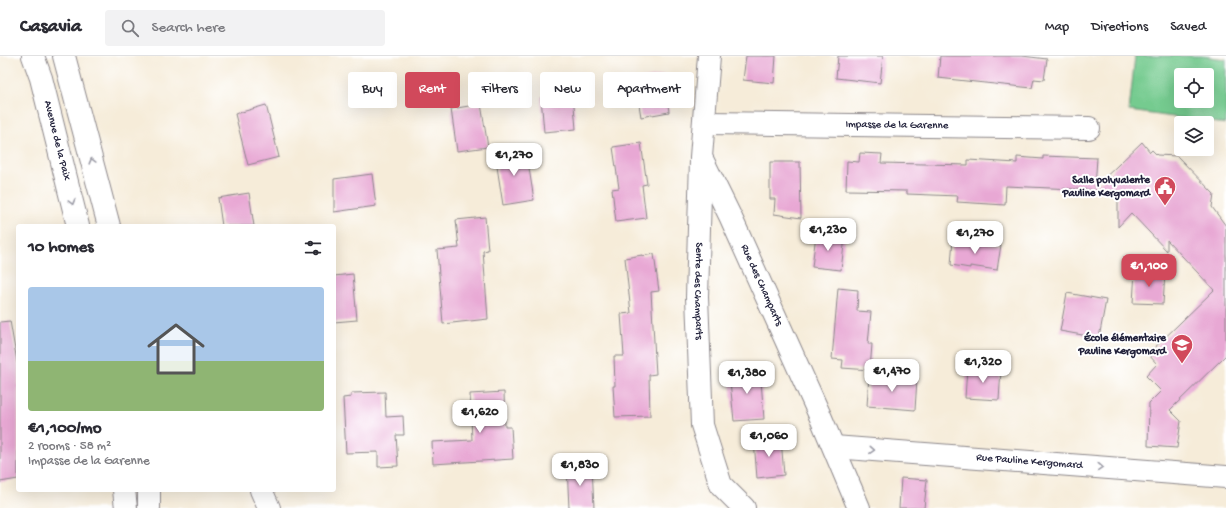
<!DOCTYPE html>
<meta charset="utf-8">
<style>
:root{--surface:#fff;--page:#f2f2f3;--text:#2b2b33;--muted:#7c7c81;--line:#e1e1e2;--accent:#d1495b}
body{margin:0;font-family:"Gochi Hand",sans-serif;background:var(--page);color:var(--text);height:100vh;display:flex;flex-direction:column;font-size:15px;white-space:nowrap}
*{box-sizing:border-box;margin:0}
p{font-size:13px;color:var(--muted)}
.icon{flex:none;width:22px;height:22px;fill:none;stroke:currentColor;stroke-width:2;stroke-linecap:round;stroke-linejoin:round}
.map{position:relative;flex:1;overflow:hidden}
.side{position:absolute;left:16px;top:168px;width:320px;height:268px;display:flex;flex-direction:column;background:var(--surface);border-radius:4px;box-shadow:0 4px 16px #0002}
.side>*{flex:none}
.guide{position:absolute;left:348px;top:16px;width:380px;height:36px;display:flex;gap:8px}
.tools{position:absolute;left:1174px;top:12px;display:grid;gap:8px}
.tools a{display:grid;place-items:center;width:40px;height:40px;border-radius:4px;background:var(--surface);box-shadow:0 4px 16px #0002;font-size:20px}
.price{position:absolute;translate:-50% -34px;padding:0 9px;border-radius:8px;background:#fff;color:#222;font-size:13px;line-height:26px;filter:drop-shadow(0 1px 2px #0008)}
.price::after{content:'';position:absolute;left:50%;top:24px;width:12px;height:9px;margin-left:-6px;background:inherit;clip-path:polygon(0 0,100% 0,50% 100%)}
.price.current{background:var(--accent);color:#fff}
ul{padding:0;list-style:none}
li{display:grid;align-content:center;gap:8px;height:212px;padding:0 12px}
li span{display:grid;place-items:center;height:124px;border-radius:4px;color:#555}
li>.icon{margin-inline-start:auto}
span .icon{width:72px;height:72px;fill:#fffc;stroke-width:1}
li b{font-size:17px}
h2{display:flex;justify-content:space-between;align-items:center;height:48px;padding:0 12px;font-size:17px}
.chip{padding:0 14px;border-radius:4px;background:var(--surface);box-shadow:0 4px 16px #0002;font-size:14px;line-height:36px}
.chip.current{background:var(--accent);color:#fff}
header{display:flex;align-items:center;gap:24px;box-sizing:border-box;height:56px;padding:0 20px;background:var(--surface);border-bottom:1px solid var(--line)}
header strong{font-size:19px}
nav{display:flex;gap:22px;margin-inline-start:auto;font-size:14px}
.search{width:280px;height:36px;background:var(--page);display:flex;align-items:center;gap:10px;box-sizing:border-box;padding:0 14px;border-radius:4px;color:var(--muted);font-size:15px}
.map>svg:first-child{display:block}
.green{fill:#74cb8f;stroke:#4b7665;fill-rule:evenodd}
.building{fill:#e8a8d4}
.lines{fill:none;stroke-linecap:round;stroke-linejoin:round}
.minor-casing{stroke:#8c878a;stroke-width:24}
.tertiary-casing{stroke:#8c878a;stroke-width:24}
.minor{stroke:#fff;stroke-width:22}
.tertiary{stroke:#fff;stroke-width:22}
.oneway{stroke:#9c9ca7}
.labels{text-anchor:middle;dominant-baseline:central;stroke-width:4;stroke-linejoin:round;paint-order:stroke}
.street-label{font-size:11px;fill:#22223b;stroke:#fff}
.poi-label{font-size:11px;font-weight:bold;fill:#22223b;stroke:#fff;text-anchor:end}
</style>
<header>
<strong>Casavia</strong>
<div class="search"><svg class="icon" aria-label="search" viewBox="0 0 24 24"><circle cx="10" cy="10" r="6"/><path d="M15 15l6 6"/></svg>Search here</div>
<nav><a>Map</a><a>Directions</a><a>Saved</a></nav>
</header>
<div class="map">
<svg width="1226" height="452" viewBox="0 0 1226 452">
<rect width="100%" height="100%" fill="#fff"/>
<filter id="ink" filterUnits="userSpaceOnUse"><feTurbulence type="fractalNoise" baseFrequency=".025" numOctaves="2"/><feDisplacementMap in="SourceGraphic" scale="8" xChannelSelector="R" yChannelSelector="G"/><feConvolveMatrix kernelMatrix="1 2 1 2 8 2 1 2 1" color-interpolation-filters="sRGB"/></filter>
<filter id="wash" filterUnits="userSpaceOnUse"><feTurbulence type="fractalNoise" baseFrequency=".012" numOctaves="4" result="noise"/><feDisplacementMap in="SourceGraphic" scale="16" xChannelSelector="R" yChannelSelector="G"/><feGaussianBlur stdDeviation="0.9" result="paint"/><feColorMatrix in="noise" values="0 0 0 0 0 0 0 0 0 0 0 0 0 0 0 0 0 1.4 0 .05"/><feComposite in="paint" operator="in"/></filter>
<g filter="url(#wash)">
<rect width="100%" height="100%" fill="#f6ecd9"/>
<path class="green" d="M1135,0H1202L1226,3V68L1129,55ZM1181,19H1207V45H1181Z"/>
<g id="blocks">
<path class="building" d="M746,0H776L774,27L743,24Z
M838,0H883L880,27L836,22Z
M940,0H1022L1047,3L1044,24L1034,23L1032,32L938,22Z
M664,19L669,56L641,61L635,24Z
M573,38L576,73L544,76L541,41Z
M481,48L488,91L457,95L451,53Z
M266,49L279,101L248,109L235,58Z
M1142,86L1150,96L1152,94L1157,99L1177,100L1214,138L1212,151L1226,170V299L1170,354L1181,365L1177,392L1148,390L1149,347L1161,335L1146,320L1157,308L1148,298L1214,234L1167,184V195L1131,157L1118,171V135L1006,130L1005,149L957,146L958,140L907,138V135L846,134L847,105L859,106L860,97L882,98L881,107L968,109V104L1017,107V101L1043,103V100L1097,102L1095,131Z
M641,87L647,128L642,129L646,162L616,166L612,133L619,132L613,91Z
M526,93L534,144L503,149L495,98Z
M770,106H800L801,162L774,158L775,143H770Z
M372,118L376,150L334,156V123Z
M249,137L254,170H222L218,142Z
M485,161L488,194L483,195L488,263L443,268L437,194L459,192L456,164Z
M816,178L845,181L841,214L812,211Z
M953,183L1001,189L997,214L970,210V212L951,209Z
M654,198L659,235L651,236L656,318L649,319L650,360L615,361L613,330H615L614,300H624L621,258L631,257L625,202L642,199V200Z
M1135,215L1165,217L1163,248L1133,247Z
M353,218L357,264L334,266V220Z
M838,232L858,234L857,255L871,256L868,288H872L870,314L842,312L843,304L832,303Z
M1067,237L1106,244L1099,282L1060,275Z
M10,265L18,311V423L0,426V266Z
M760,312L764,363L734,365L729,315Z
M967,312L1001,314L999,344L965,342Z
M869,320L917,323L915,354L867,350Z
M385,336L386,361L403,360L404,379H396L398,410L378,411V396L346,397L343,342L351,341V337Z
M504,336L505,371H511L513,403L433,408L432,386L472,384L470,338Z
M781,383L784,419L757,422L754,385Z
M567,410H592L594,452H569Z
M901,422L927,424L924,452H899Z"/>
</g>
</g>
<g filter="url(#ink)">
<use href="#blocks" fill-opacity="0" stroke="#8c878a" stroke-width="1"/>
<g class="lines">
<g class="minor-casing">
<g id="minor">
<path id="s1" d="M709,0L701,101L731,162L821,362L859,452"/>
<path id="s2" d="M705,67L1089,72"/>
<path id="s3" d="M701,104L697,241L702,369L721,429L744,452"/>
<path id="s4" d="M834,391L1226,421"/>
<path d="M261,434L269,452"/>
</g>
</g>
<g class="tertiary-casing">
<g id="tertiary">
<path id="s5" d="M33,0L41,22L78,170"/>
<path d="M64,0L109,170"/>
<path d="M124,434L126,452"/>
<path d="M149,434V452"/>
</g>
</g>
<use href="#minor" class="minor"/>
<use href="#tertiary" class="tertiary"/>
</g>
<defs><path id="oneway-chevron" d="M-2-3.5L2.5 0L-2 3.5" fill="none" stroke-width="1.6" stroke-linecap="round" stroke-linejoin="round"/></defs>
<g class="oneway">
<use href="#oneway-chevron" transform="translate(92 105) rotate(-105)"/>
<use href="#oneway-chevron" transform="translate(72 146) rotate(75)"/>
<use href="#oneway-chevron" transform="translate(872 394) rotate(4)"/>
<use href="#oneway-chevron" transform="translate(1100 411) rotate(4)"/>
</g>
</g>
<defs>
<g id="civic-pin" transform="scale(1.15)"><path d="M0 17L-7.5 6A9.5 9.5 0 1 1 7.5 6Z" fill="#d1495b" stroke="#fff"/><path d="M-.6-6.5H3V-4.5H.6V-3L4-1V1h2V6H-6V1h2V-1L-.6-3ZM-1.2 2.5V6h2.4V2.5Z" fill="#fff"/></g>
<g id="school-pin" transform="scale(1.15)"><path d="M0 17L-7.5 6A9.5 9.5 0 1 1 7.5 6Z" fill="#d1495b" stroke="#fff"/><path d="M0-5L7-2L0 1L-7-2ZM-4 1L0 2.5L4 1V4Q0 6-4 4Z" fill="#fff"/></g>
</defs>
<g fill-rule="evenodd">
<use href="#civic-pin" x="1165" y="131"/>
<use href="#school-pin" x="1182" y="289"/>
</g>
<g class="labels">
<g class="street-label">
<text stroke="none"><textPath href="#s2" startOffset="192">Impasse de la Garenne</textPath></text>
<text stroke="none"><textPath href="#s5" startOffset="88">Avenue de la Paix</textPath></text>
<text stroke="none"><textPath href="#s1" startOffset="243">Rue des Champarts</textPath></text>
<text stroke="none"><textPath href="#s3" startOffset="131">Sente des Champarts</textPath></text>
<text stroke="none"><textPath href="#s4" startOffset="196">Rue Pauline Kergomard</textPath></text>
</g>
<g class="poi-label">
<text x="1150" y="125">Salle polyvalente<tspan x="1150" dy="13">Pauline Kergomard</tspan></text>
<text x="1166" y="283">École élémentaire<tspan x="1166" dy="13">Pauline Kergomard</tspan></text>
</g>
</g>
</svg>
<div class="tools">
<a><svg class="icon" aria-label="locate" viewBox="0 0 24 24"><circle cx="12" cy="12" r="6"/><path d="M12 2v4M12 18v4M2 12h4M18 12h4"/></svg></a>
<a><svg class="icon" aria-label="layers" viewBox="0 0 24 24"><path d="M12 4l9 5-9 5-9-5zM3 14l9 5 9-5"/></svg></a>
</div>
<b class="price" style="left:514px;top:121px">€1,270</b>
<b class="price" style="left:828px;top:196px">€1,230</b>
<b class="price" style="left:975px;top:199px">€1,270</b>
<b class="price current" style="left:1149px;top:232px">€1,100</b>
<b class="price" style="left:983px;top:328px">€1,320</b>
<b class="price" style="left:892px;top:337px">€1,470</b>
<b class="price" style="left:747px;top:339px">€1,380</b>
<b class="price" style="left:480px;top:378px">€1,620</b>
<b class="price" style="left:769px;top:402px">€1,060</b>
<b class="price" style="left:580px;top:431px">€1,830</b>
<div class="guide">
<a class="chip">Buy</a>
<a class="chip current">Rent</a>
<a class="chip">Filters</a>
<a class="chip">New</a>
<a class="chip">Apartment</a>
</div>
<section class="side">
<h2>10 homes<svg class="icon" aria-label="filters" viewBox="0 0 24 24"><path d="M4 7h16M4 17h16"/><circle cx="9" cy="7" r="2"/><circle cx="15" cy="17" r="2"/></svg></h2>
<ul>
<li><span style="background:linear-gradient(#a9c7e8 60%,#8fb573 0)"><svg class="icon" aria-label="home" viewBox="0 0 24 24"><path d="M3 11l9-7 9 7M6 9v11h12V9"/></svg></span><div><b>€1,100/mo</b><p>2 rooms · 58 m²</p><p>Impasse de la Garenne</p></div></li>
</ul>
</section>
</div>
